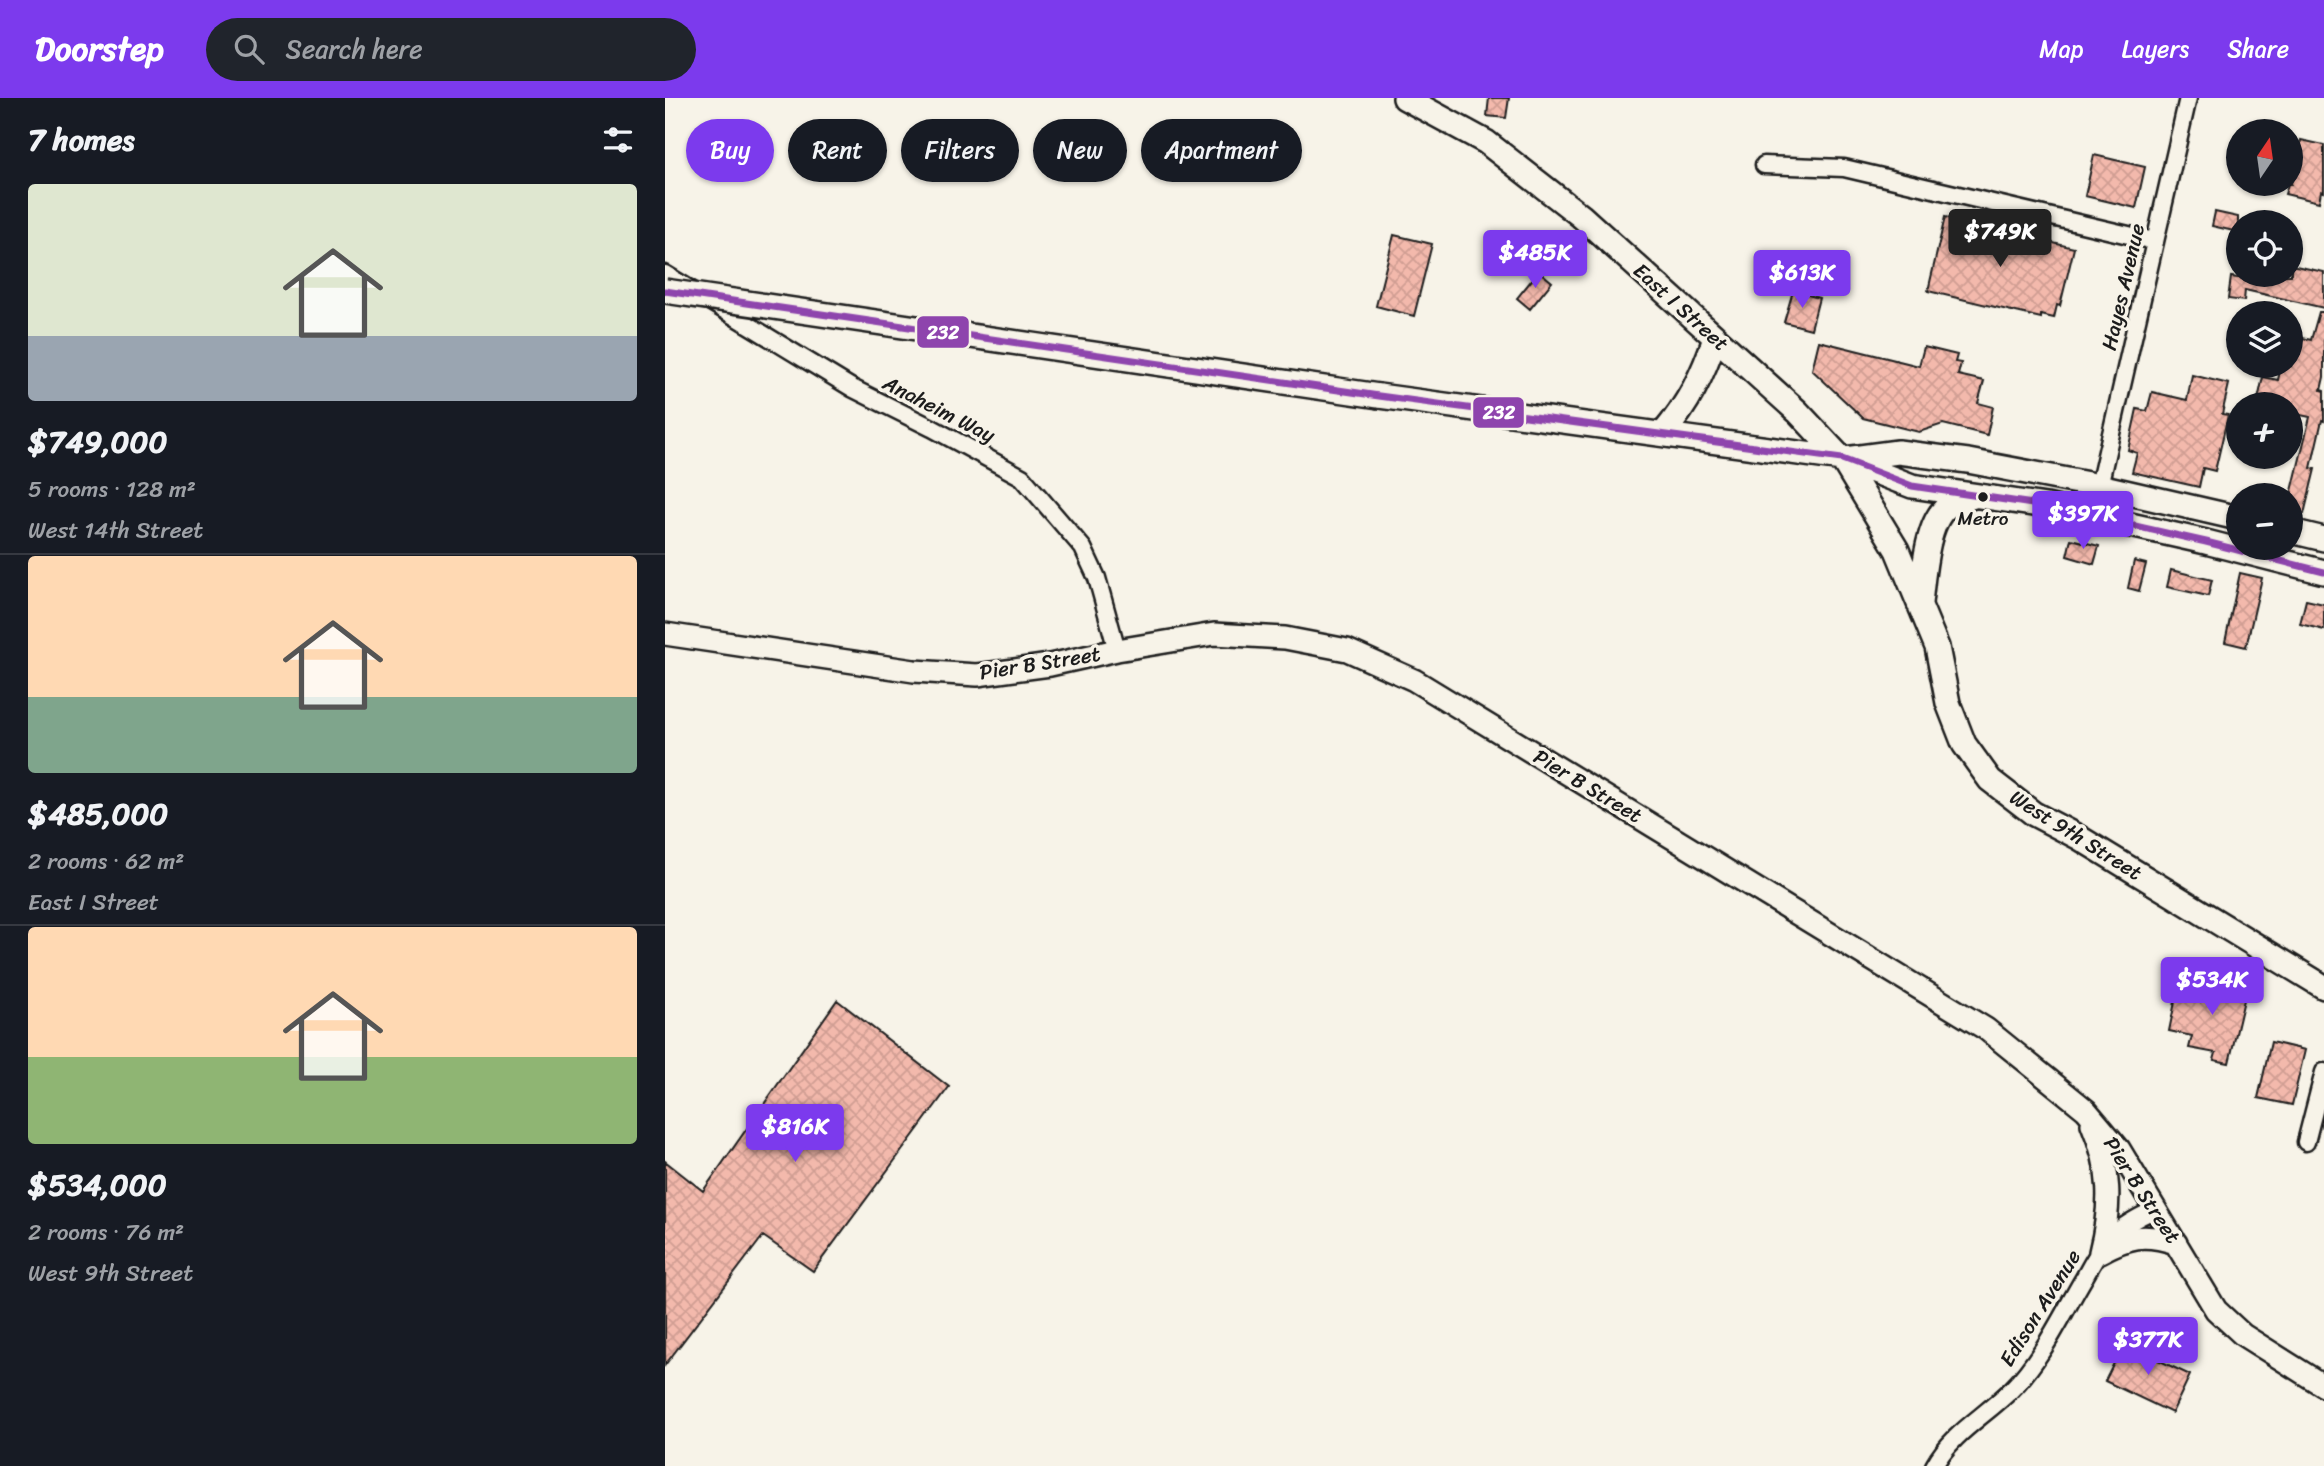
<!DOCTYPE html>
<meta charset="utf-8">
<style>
:root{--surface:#171b24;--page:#20242c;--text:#f1f3f6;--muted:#9ea1a6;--line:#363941;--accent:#7c3aed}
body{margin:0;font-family:Sriracha,sans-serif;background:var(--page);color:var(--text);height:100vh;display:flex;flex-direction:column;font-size:26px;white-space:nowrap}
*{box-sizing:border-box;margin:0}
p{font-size:23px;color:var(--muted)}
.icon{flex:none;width:38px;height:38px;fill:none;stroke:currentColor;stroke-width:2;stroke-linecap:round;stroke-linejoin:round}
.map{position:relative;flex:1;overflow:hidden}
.details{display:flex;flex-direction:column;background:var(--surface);width:665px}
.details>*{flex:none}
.guide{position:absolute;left:21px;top:21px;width:665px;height:63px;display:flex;gap:14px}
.needle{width:46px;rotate:13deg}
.buttons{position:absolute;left:1561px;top:21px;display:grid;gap:14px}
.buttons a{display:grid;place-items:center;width:77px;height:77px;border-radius:50%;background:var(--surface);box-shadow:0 2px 5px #0004;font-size:35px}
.price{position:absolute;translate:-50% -60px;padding:0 16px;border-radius:7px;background:var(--accent);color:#fff;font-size:23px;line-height:46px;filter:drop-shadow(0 2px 4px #0008)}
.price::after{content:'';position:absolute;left:50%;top:42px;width:21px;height:16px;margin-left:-10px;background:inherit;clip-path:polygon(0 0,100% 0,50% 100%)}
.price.active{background:#222;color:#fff}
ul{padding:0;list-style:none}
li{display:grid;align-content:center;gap:14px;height:371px;padding:0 28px}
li+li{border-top:2px solid var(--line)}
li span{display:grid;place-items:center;height:217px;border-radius:7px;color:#555}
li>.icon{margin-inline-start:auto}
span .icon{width:126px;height:126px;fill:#fffc;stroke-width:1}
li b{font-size:30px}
h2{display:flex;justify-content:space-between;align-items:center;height:84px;padding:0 28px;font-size:30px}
.pill{padding:0 24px;border-radius:32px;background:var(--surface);box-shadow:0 2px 5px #0004;font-size:24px;line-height:63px}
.pill.active{background:var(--accent);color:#fff}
header{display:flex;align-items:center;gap:42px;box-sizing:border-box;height:98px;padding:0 35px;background:var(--accent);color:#fff}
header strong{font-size:33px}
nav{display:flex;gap:38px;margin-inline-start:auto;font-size:24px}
.search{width:490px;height:63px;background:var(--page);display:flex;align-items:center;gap:18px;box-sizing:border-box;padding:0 24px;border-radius:38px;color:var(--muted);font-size:26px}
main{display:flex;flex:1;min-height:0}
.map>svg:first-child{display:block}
.building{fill:url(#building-cross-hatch);stroke:#1c1c1c;stroke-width:2}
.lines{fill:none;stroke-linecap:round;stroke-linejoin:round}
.minor-casing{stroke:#1c1c1c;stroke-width:21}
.tertiary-casing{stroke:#1c1c1c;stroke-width:26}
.secondary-casing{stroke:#1c1c1c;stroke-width:28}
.minor{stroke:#f7f3e8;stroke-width:16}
.tertiary{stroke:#f7f3e8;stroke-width:21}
.secondary{stroke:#f7f3e8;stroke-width:23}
.secondary-bridge-casing{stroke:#1c1c1c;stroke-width:28;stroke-linecap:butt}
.secondary-bridge{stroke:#f7f3e8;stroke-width:23}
.bus-1-casing{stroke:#f7f3e8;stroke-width:12}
.bus-1{stroke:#8e44ad;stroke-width:7}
.bus-dot{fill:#1c1c1c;stroke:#f7f3e8;stroke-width:2.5}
.labels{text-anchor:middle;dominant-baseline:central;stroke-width:7;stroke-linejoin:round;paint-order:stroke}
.bus-label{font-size:19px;fill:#1c1c1c;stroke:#f7f3e8}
.street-label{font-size:21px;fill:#1c1c1c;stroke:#f7f3e8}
.line-badge{stroke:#f7f3e8;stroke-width:2.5}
.badge-label{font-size:19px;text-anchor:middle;font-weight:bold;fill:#fff}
</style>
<header>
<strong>Doorstep</strong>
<div class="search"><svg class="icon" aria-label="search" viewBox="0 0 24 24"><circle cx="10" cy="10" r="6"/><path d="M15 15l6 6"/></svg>Search here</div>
<nav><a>Map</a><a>Layers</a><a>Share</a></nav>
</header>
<main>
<section class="details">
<h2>7 homes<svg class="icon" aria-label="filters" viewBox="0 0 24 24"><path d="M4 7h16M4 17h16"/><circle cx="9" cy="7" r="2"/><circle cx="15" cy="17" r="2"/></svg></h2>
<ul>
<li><span style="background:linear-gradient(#dfe7d0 70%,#9aa5b1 0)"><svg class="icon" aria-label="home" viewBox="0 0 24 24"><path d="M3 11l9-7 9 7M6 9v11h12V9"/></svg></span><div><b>$749,000</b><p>5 rooms · 128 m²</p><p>West 14th Street</p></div></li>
<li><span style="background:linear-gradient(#ffd9b3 65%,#7fa58c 0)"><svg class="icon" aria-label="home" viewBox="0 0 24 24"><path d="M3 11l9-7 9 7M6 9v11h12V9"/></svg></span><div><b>$485,000</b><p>2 rooms · 62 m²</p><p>East I Street</p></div></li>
<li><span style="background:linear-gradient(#ffd9b3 60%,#8fb573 0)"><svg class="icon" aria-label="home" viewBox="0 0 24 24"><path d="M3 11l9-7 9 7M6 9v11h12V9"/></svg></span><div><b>$534,000</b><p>2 rooms · 76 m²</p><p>West 9th Street</p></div></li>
</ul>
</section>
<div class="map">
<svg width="1659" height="1368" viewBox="0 0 1659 1368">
<defs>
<pattern id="building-cross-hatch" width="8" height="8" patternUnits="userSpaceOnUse" patternTransform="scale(1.75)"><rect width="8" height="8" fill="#f3b9ac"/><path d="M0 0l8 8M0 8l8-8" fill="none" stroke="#d09e93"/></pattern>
</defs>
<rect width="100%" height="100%" fill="#f7f3e8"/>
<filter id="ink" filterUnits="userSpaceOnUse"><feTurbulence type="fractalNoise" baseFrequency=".0143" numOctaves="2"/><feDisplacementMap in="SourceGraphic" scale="14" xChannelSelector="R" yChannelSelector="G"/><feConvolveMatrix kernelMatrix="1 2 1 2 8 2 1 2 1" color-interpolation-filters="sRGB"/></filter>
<g filter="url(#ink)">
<path class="building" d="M824,0H844L841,20L822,18Z
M1636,42L1659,47V94L1656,93L1654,104L1620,96L1623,86H1626Z
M1429,57L1480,69L1471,110L1420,98Z
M1550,114L1573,119V134L1547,128Z
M1280,119L1409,150L1395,208L1392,207L1389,220L1376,217V220L1263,193Z
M729,137L767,146L749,218L711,208Z
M1626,167L1659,174V210L1580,192L1579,203L1563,201L1566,179L1600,184L1602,177H1626Z
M874,173L887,184L865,211L852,200Z
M1128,193L1154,200L1146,231L1119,224Z
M1654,214H1659V279L1656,292L1659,293V323L1657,322L1646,370L1650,371L1639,416L1626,413V397L1645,319L1626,315V306H1592L1598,279L1613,282L1616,268H1626V237L1646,242Z
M1154,243L1254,268L1259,249L1292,257L1290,264L1296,265L1293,277L1319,283L1313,305L1328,309L1322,337L1278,326L1254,334L1198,320L1147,272Z
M1527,277L1564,286L1557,316L1563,317L1550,373L1538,370L1534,389L1467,374L1472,355L1463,352L1472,311L1482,313L1487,294L1522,302Z
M1406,441L1434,448L1429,466L1402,458Z
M1469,463L1481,466L1474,493L1463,490Z
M1506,472L1547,482L1543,498L1502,489Z
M1575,475L1597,480L1581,549L1560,544Z
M1641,502L1659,506V532L1635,526Z
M1541,876L1583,885L1564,965L1549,962L1551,955L1524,950L1527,938L1504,933L1511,899L1535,904Z
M172,902L284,989L148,1173L98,1138L0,1267V1063L38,1093Z
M1606,944L1640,952L1627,1007L1593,1000Z
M1471,1244L1496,1256L1493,1262L1525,1277L1507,1315L1440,1283L1459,1245L1468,1249Z"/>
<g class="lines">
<g class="minor-casing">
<path id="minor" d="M1099,67L1179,70L1489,143
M0,176L187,290L267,330L357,379L418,450L432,480L452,552
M1434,388L1523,0
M1641,1044L1659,974
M1269,1368C1287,1335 1320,1318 1346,1292C1377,1261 1397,1217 1419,1180C1427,1166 1435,1150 1446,1139C1459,1126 1475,1118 1491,1111"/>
</g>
<g class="tertiary-casing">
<path id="tertiary" d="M0,536L249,573L312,577L385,567L452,552L549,536L620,540L682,552L749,582L1321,931L1421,1012L1454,1051L1551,1212L1578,1237L1659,1288
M1427,1026C1446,1071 1447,1107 1435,1154
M1435,1154C1464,1138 1479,1135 1511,1145"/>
</g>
<g class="secondary-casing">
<path id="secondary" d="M740,0L821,44L916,118L1133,314L1177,361L1232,452L1272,549L1283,605L1299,646L1325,682L1369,716L1413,739L1659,889
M714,298L1177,361L1247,388L1381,408L1541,444L1659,474
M998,336C1023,306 1038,277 1050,240
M1180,361L1233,354L1303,363L1434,388L1573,420
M1626,433L1659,441
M1255,505C1258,481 1261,424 1282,409C1289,404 1301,401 1309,398"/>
</g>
<use href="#minor" class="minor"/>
<use href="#tertiary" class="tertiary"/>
<use href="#secondary" class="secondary"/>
<g class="secondary-bridge-casing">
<path id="secondary-bridge" d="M0,193L714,298"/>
</g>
<use href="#secondary-bridge" class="secondary-bridge"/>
<g class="bus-1-casing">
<path id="bus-1" d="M0,193L714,298L1177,361L1247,388L1381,408L1541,444L1659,474"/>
</g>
<use href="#bus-1" class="bus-1"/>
</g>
</g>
<circle class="bus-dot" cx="1318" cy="399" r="6"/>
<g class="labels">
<g class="bus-label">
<text x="1318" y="420">Metro</text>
</g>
<g class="street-label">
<text transform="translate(1458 189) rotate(-77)">Hayes Avenue</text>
<text transform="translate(1016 209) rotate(42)">East I Street</text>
<text transform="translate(274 311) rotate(27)">Anaheim Way</text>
<text transform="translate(375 565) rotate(-9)">Pier B Street</text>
<text transform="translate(923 688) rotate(31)">Pier B Street</text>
<text transform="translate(1411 737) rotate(32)">West 9th Street</text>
<text transform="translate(1477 1092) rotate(57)">Pier B Street</text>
<text transform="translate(1375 1210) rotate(-58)">Edison Avenue</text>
</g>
</g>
<g class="line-badge">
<rect x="251" y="217" width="54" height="34" rx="7" fill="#8e44ad"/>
<rect x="807" y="298" width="53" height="33" rx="7" fill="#8e44ad"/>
</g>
<g class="badge-label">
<text x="278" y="241">232</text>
<text x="834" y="321">232</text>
</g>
</svg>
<div class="buttons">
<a><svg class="needle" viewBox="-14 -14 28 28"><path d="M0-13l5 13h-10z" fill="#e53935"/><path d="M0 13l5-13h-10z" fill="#9ea1a6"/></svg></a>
<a><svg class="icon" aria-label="locate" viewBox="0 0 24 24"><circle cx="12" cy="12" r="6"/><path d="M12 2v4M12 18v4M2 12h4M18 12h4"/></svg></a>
<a><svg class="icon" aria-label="layers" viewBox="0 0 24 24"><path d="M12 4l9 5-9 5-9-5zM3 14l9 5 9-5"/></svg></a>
<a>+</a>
<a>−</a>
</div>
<b class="price active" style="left:1335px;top:171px">$749K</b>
<b class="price" style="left:870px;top:192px">$485K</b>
<b class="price" style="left:1137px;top:212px">$613K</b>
<b class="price" style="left:1418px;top:453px">$397K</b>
<b class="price" style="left:1547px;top:919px">$534K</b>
<b class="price" style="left:130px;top:1066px">$816K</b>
<b class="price" style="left:1483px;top:1279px">$377K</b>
<div class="guide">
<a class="pill active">Buy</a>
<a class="pill">Rent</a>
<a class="pill">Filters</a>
<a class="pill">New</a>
<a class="pill">Apartment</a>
</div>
</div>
</main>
